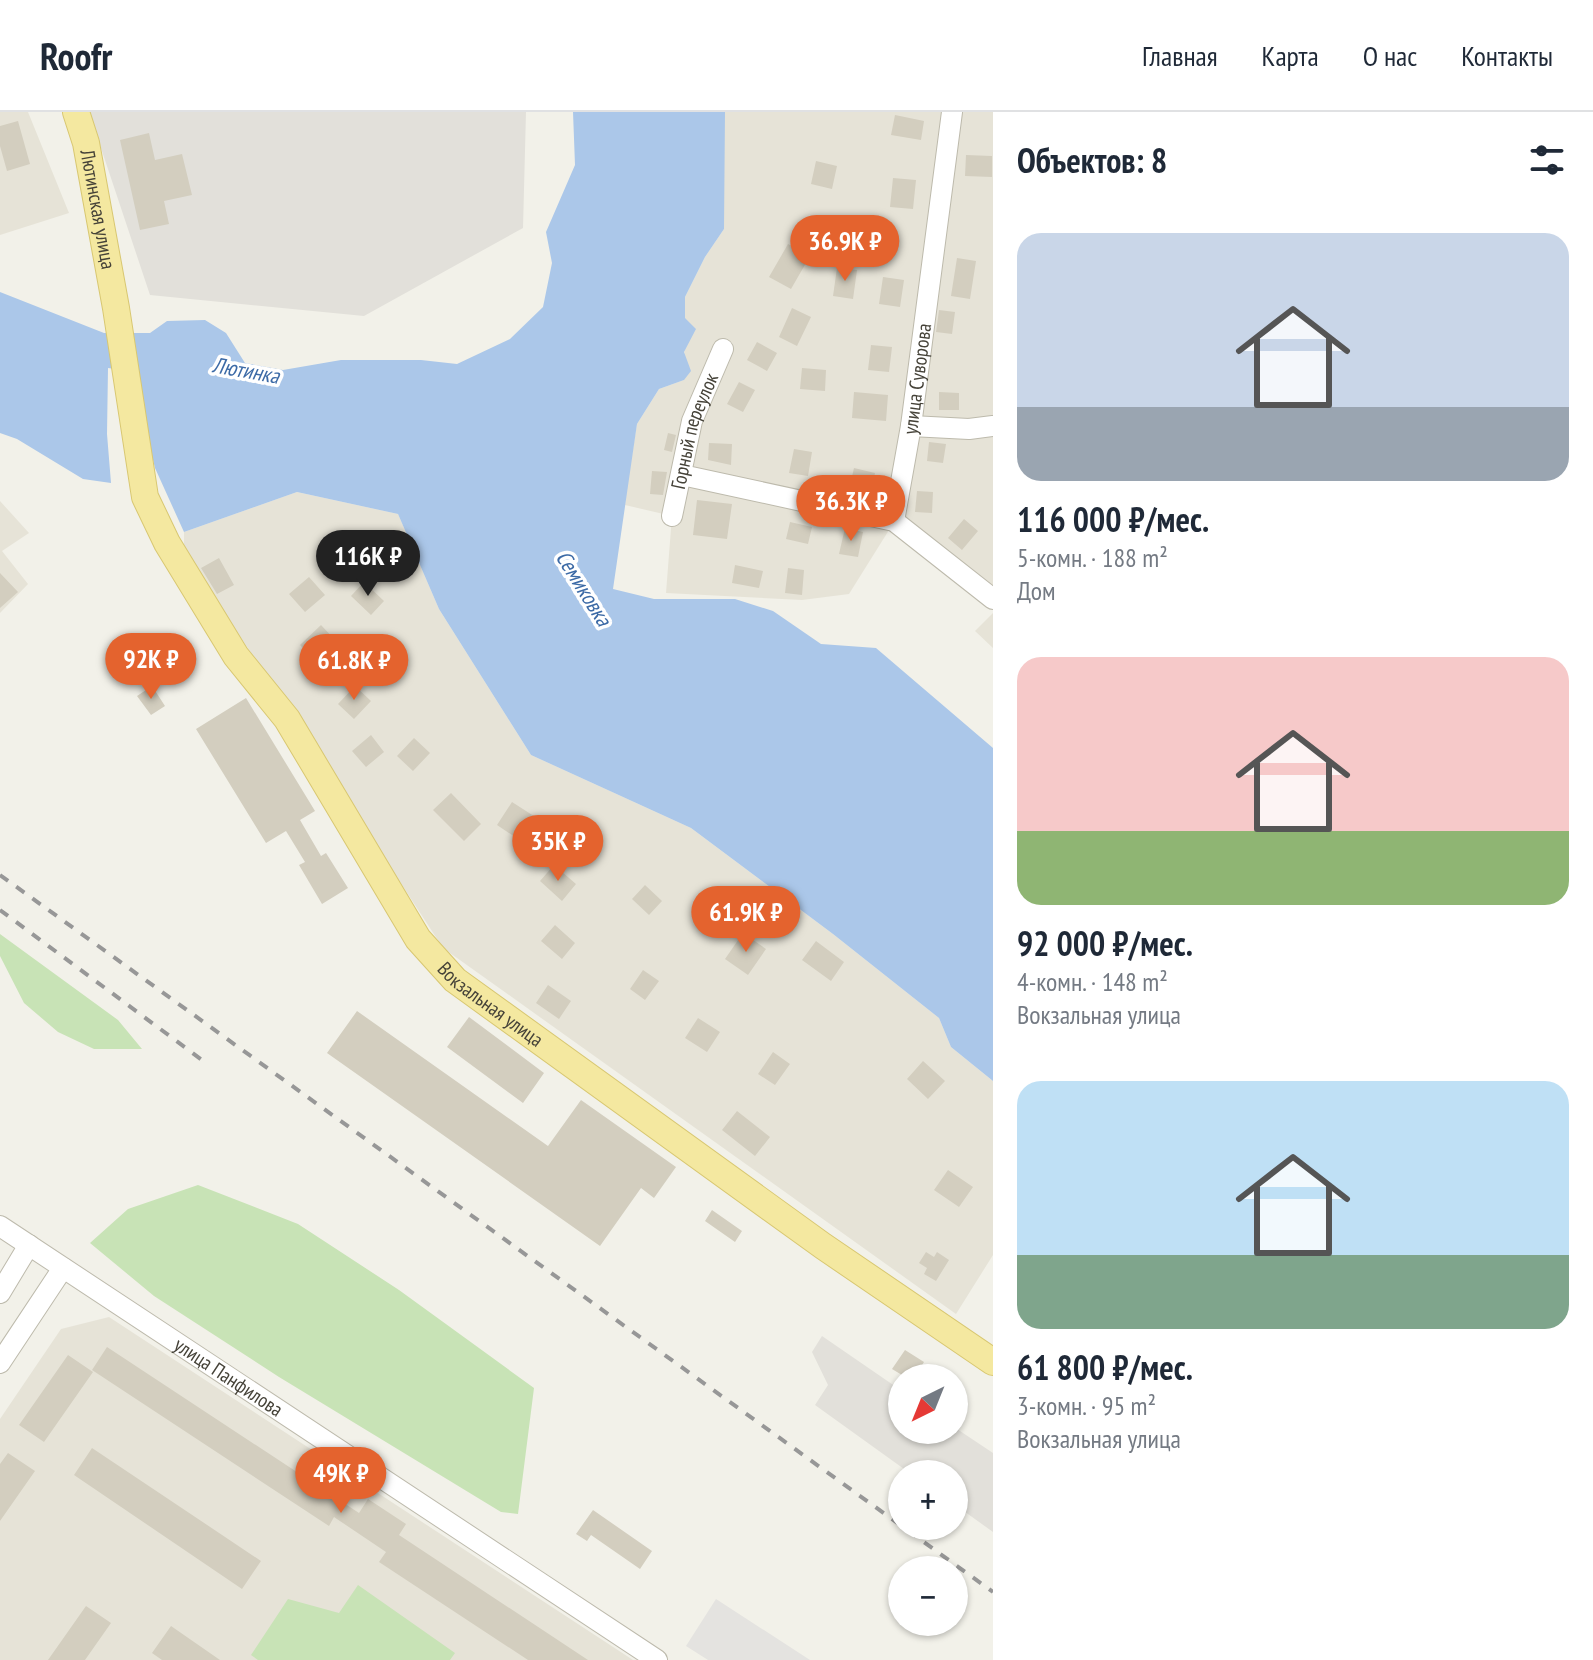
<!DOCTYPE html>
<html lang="ru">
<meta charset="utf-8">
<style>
:root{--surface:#fff;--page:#f6f6f7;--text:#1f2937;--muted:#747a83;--line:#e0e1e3;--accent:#e4632e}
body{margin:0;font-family:"PT Sans Narrow",sans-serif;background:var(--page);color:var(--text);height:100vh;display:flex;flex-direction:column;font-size:30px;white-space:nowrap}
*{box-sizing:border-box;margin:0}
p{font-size:26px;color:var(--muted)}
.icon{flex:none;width:44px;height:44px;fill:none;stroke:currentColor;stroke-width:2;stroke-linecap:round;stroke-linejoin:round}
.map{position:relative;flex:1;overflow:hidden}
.details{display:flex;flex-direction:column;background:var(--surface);width:600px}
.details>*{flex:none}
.needle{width:52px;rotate:223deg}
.fabs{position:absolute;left:888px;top:1252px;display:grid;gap:16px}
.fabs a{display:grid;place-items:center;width:80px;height:80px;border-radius:50%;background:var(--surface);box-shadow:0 2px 6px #0004;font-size:40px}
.price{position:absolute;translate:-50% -68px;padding:0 18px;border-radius:28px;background:var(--accent);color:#fff;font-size:26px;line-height:52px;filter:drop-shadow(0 2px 4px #0008)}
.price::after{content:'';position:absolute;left:50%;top:48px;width:24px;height:18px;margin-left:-12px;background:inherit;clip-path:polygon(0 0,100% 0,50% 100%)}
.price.current{background:#222;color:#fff}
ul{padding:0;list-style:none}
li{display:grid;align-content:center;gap:16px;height:424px;padding:0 24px}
li span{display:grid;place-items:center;height:248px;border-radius:24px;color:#555}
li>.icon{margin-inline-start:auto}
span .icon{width:144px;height:144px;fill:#fffc;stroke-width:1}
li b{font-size:34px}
h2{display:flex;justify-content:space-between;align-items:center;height:96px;padding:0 24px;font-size:34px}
header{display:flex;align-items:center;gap:48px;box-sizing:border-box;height:112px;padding:0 40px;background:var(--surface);border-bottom:2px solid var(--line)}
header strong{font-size:38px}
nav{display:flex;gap:44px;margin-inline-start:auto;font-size:28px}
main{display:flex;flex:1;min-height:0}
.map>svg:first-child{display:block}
.residential{fill:#e6e3d7}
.industrial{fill:#e2e0da}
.green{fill:#c8e3b6}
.parking{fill:#e4e3e0}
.water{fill:#abc7e9}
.building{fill:#d3cebf}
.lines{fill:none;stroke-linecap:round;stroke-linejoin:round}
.minor-casing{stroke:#bdbaac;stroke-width:22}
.major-casing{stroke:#d8c771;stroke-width:28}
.minor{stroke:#fff;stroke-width:20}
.major{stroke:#f4e8a0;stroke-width:26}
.rail{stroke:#979797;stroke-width:4;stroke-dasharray:10 10;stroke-linecap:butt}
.labels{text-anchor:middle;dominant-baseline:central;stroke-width:7;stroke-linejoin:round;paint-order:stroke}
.street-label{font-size:20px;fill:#454238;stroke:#fff}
.water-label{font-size:22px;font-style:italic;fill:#3c6aa6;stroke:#fff}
</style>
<header>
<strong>Roofr</strong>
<nav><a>Главная</a><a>Карта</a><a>О нас</a><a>Контакты</a></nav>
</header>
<main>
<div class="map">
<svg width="993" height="1548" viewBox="0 0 993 1548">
<rect width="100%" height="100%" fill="#f2f1e9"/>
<path class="residential" d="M0,0H28L69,101L0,123Z
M721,0H993V487L894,410L849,482L802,488L666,481L672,404L625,393L627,374L637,312L659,277L684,268L685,185L705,145L724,117Z
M297,380L398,402L439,497L531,643L691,716L833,822L939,906L951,935L993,969V1143L956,1202L443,836L184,438V420Z
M0,389L29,421L2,439L28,472L0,501Z
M993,501V536L975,519Z
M109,1205L633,1548H0V1307L61,1217Z"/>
<path class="industrial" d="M89,0H526L523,116L364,204L150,183Z
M822,1224L902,1279V1318H954V1315L993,1341V1420L954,1392V1362H911L815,1293L828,1273L812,1240Z"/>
<path class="green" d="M0,822L118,908L142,937H94L58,920L24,891L0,844Z
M198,1073L298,1112L399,1178L534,1276L518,1402L501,1400L279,1265L154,1184L90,1131L128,1097Z
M358,1473L455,1541L450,1548H258L251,1543L288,1487L339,1501Z"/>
<path class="parking" d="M716,1487L810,1548H708L686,1534Z"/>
<path class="water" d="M573,0H725L724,117L705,145L685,185V206L696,217L684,240L691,259L684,268L659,277L637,312L613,477L654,487H735L773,499L821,532L876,536L993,636V969L951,935L939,906L833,822L691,716L531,643L439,497L398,402L297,380L184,420L155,356L143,307L139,260L108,256L107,322L111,371L83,367L17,327L0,321V180L104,221H150L167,209L205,208L226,221L245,251L283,258L341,248H421L457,252L510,227L543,195L552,151L546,120L575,53Z"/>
<path class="building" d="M895,3L924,9L921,28L891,23Z
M18,9L30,52L7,59L0,34V14Z
M149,21L155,48L182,42L192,83L164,89L169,112L140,118L120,28Z
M966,43L992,44V65L965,64Z
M816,49L837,54L832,77L811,72Z
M893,66L916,68L913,97L890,95Z
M788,132L810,144L791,177L769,165Z
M957,146L976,149L970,187L951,184Z
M837,156L857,158L853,187L833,184Z
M883,165L904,168L900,195L879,192Z
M792,196L811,205L797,234L779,225Z
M939,198L955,200L952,222L936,220Z
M757,230L777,241L767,259L747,248Z
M871,233L892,235L889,260L868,258Z
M802,256L826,258L825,279L800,277Z
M739,270L755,278L743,300L727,292Z
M854,280L888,283L886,309L852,306Z
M939,280L959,281V298H939Z
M668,321L676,323L672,340L664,338Z
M929,330L946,332L943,351L927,349Z
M709,331L732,332L731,353L708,348Z
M794,337L812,340L808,364L789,361Z
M854,356L875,361L870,386L848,382Z
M652,359L667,360L663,383L650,382Z
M917,379L933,380L932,401L915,400Z
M697,388L732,392L727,427L693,423Z
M964,407L978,419L962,438L948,426Z
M790,410L812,415L808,432L786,427Z
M845,416L863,420L858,445L839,442Z
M367,432L377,444L359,460L348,448Z
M219,446L234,473L217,482L201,456Z
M735,453L763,459L759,476L732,471Z
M788,456L804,458L802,483L785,481Z
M0,461L18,480L0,496Z
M309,465L325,483L305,500L289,482Z
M364,470L384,489L371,503L351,484Z
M321,513L335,528L314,548L300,533Z
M152,574L165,594L151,603L137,584Z
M355,574L371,589L354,607L338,592Z
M246,586L315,699L300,708L321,744L326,741L348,776L322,792L299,753L305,750L286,719L266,731L196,617Z
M371,623L384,640L366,655L352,639Z
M414,626L430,641L413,659L397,644Z
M451,681L481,712L464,729L433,698Z
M512,690L540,708L524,731L497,713Z
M554,753L576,772L562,789L540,769Z
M645,773L662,789L649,803L632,787Z
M555,813L575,831L562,847L541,829Z
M743,821L766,837L748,863L725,847Z
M816,829L844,850L831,869L802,848Z
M643,858L659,869L645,888L630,877Z
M548,873L571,889L559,907L536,891Z
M357,899L548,1034L581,988L676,1055L654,1086L641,1076L600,1134L327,941Z
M469,905L544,961L523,991L447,935Z
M698,906L720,920L707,940L685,926Z
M773,940L790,952L775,973L758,962Z
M923,949L945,969L928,987L907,967Z
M737,999L770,1025L755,1044L722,1018Z
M948,1058L973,1075L959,1095L934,1078Z
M712,1098L742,1119L735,1130L705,1109Z
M926,1140L934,1145L937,1140L949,1148L936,1169L924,1162L927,1156L919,1151Z
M107,1235L359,1401L368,1387L406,1412L399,1423L588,1548H528L379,1450L386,1440L334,1405L329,1414L92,1258Z
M905,1238L924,1250L914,1266H907L892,1257Z
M68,1243L93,1260L44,1330L19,1313Z
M92,1336L261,1449L242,1477L74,1363Z
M8,1341L35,1359L0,1409V1352Z
M593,1398L652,1439L640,1457L591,1423L587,1429L576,1422Z
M86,1494L111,1511L85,1548H48Z
M171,1514L220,1548H162L152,1541Z"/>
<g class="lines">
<g class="minor-casing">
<g id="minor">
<path d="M911,314L969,317L993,314"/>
<path d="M682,363L894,409L993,487"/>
<path id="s1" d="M672,404L692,309L723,237"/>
<path id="s2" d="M894,409L911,314L952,0"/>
<path id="s3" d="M0,1114L657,1548"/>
<path d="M0,1181L29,1133"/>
<path d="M0,1251L63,1156"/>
</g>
</g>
<g class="major-casing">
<g id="major">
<path id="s4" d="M76,0L86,31L116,196L145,385L167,431L236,544L287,607L418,827L455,868L823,1134L993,1250"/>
</g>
</g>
<use href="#minor" class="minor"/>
<use href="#major" class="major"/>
<path class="rail" d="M0,763L993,1480
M0,798L202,948"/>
</g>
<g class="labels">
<g class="street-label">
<text stroke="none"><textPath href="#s4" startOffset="100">Лютинская улица</textPath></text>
<text stroke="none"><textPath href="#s2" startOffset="144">улица Суворова</textPath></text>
<text stroke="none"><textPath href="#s1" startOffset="88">Горный переулок</textPath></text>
<text stroke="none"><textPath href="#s4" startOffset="1010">Вокзальная улица</textPath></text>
<text stroke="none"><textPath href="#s3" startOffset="274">улица Панфилова</textPath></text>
</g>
<g class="water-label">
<text transform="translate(246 258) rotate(10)">Лютинка</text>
<text transform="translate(584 476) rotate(58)">Семиковка</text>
</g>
</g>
</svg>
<div class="fabs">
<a><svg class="needle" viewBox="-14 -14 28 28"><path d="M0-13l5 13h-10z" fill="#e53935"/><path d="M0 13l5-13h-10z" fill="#747a83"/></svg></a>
<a>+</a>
<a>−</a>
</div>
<b class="price" style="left:845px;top:171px">36.9K ₽</b>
<b class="price" style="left:851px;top:431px">36.3K ₽</b>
<b class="price current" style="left:368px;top:486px">116K ₽</b>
<b class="price" style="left:151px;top:589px">92K ₽</b>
<b class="price" style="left:354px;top:590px">61.8K ₽</b>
<b class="price" style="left:558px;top:771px">35K ₽</b>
<b class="price" style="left:746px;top:842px">61.9K ₽</b>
<b class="price" style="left:341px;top:1403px">49K ₽</b>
</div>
<section class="details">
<h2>Объектов: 8<svg class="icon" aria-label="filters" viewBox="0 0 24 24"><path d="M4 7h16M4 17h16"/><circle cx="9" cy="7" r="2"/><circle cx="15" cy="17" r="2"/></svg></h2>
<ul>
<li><span style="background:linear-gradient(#c9d6e8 70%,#9aa5b1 0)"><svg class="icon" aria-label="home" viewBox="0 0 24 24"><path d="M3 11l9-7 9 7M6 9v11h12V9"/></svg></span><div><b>116 000 ₽/мес.</b><p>5-комн. · 188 m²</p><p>Дом</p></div></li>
<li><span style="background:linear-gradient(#f6c9c9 70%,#8fb573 0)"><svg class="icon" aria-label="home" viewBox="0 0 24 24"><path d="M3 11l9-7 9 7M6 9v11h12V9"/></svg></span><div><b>92 000 ₽/мес.</b><p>4-комн. · 148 m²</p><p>Вокзальная улица</p></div></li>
<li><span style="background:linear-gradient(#bfe0f5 70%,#7fa58c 0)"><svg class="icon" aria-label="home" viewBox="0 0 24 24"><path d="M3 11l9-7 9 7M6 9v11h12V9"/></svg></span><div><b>61 800 ₽/мес.</b><p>3-комн. · 95 m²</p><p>Вокзальная улица</p></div></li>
</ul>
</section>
</main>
